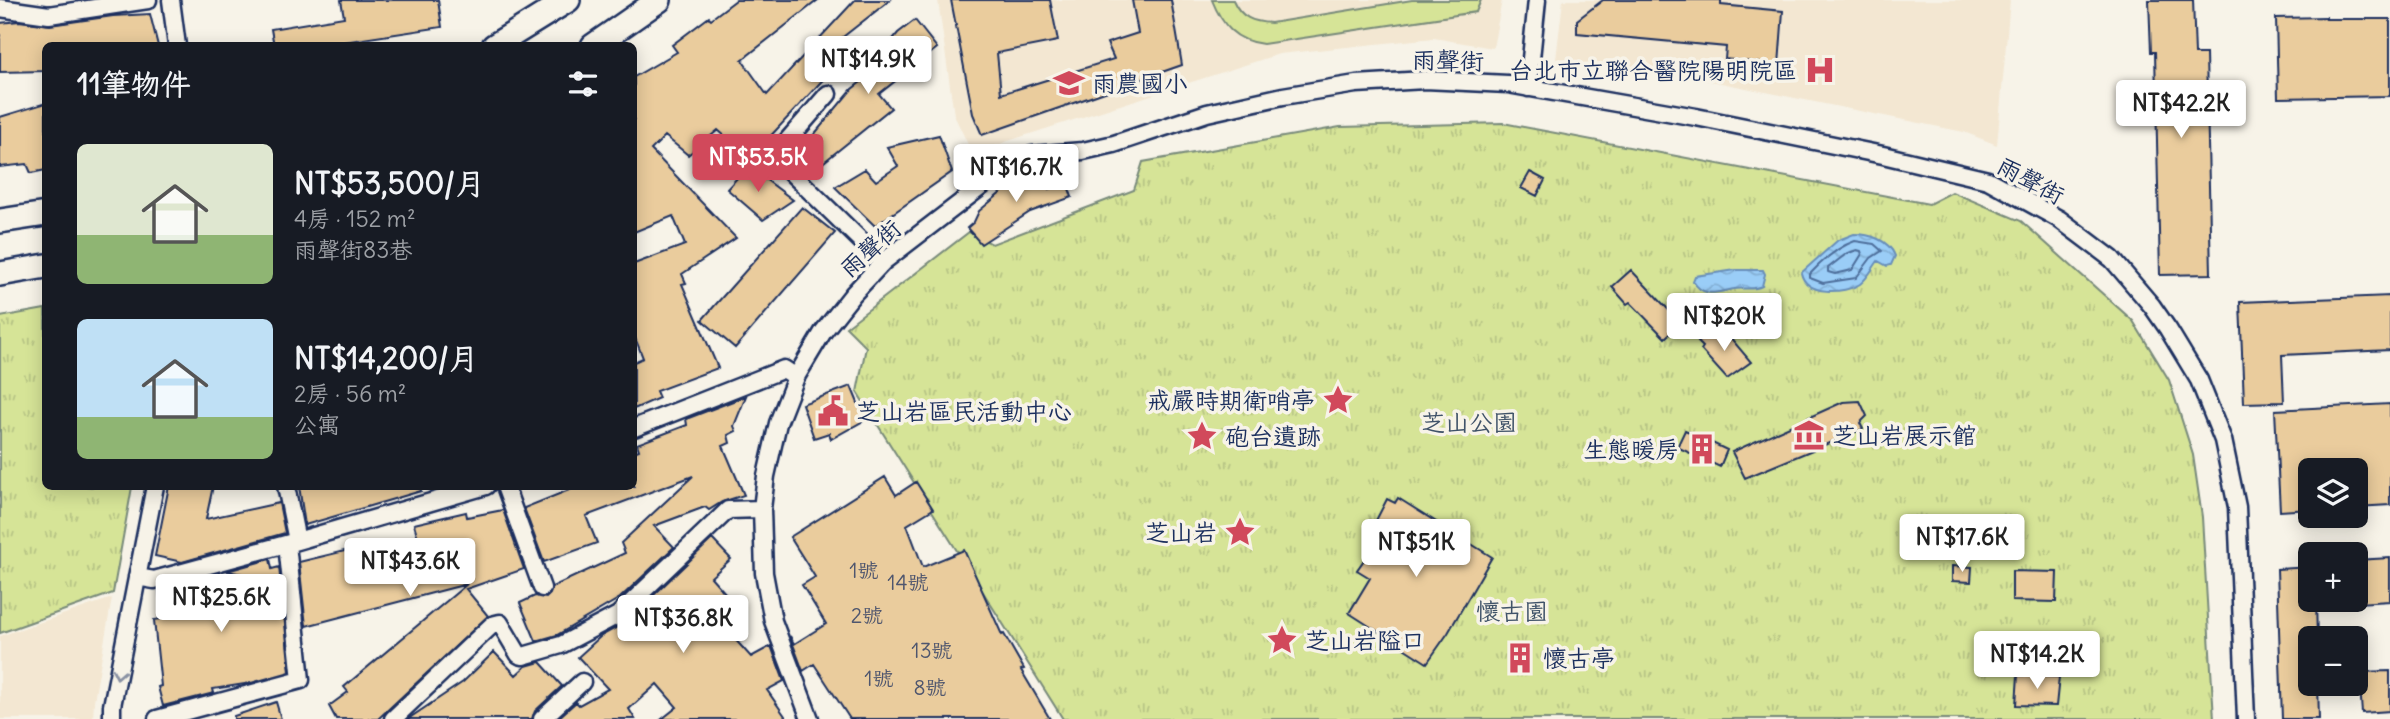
<!DOCTYPE html>
<html lang="zh-TW">
<meta charset="utf-8">
<style>
:root{--surface:#171b24;--page:#242831;--text:#f1f3f6;--muted:#9ea1a6;--accent:#d1495b}
body{margin:0;font-family:Delius,"LXGW WenKai TC",sans-serif;background:var(--page);color:var(--text);height:100vh;display:flex;flex-direction:column;font-size:26px;white-space:nowrap}
*{box-sizing:border-box;margin:0}
p{font-size:23px;color:var(--muted)}
.icon{flex:none;width:38px;height:38px;fill:none;stroke:currentColor;stroke-width:2;stroke-linecap:round;stroke-linejoin:round}
.map{position:relative;flex:1;overflow:hidden}
.details{position:absolute;left:42px;top:42px;width:595px;height:448px;display:flex;flex-direction:column;background:var(--surface);border-radius:10px;box-shadow:0 4px 18px #0003}
.details>*{flex:none}
.tools{position:absolute;left:2298px;top:458px;display:grid;gap:14px}
.tools a{display:grid;place-items:center;width:70px;height:70px;border-radius:10px;background:var(--surface);box-shadow:0 4px 18px #0003;font-size:35px}
.price{position:absolute;translate:-50% -60px;padding:0 16px;border-radius:7px;background:#fff;color:#222;font-size:23px;line-height:46px;filter:drop-shadow(0 2px 4px #0008)}
.price::after{content:'';position:absolute;left:50%;top:42px;width:21px;height:16px;margin-left:-10px;background:inherit;clip-path:polygon(0 0,100% 0,50% 100%)}
.price.active{background:var(--accent);color:#fff}
ul{padding:0;list-style:none}
li{display:flex;align-items:center;gap:21px;height:175px;padding:0 35px}
li span{display:grid;place-items:center;flex:none;width:196px;height:140px;border-radius:10px;color:#555}
li>.icon{margin-inline-start:auto}
span .icon{width:84px;height:84px;fill:#fffc;stroke-width:1}
li b{font-size:30px}
h2{display:flex;justify-content:space-between;align-items:center;height:84px;padding:0 35px;font-size:30px}
.map>svg:first-child{display:block}
.built{fill:#f3e7d2}
.park{fill:url(#park-tufts);stroke:#788a7a;stroke-width:2}
.garden{fill:#d6e497;stroke:#788a7a;stroke-width:2}
.water{fill:url(#water-waves);stroke:#678eba;stroke-width:2}
.lines{fill:none;stroke-linecap:round;stroke-linejoin:round}
.shore{stroke:#4e6e9b;stroke-width:2}
.building{fill:#eacc9d;stroke:#1b2f5e;stroke-width:2}
.street-casing{stroke:#1b2f5e;stroke-width:21}
.secondary-casing{stroke:#1b2f5e;stroke-width:28}
.street{stroke:#f7f3e8;stroke-width:16}
.secondary{stroke:#f7f3e8;stroke-width:23}
.oneway{stroke:#8991a3}
.labels{text-anchor:middle;dominant-baseline:central;stroke-width:7;stroke-linejoin:round;paint-order:stroke}
.number-label{font-size:21px;fill:#4f566e}
.street-label{font-size:24px;fill:#1b2f5e;stroke:#f7f3e8}
.poi-label{font-size:24px;fill:#1b2f5e;stroke:#f7f3e8;text-anchor:start}
.park-label{font-size:24px;fill:#405369;stroke:#f7f3e8}
</style>
<div class="map">
<svg width="2390" height="719" viewBox="0 0 2390 719">
<defs>
<pattern id="park-tufts" width="24" height="20" patternUnits="userSpaceOnUse" patternTransform="scale(1.75)"><rect width="24" height="20" fill="#d6e497"/><path d="M3 7l-1-3M5 7V3M7 7l1-3M15 17l-1-3M17 17v-4M19 17l1-3" fill="none" stroke="#b7c485"/></pattern>
<pattern id="water-waves" width="16" height="10" patternUnits="userSpaceOnUse" patternTransform="scale(1.75)"><rect width="16" height="10" fill="#9acdf7"/><path d="M0 5q4-4 8 0t8 0" fill="none" stroke="#84b0d6"/></pattern>
</defs>
<rect width="100%" height="100%" fill="#f7f3e8"/>
<filter id="ink" filterUnits="userSpaceOnUse"><feTurbulence type="fractalNoise" baseFrequency=".0143" numOctaves="2"/><feDisplacementMap in="SourceGraphic" scale="14" xChannelSelector="R" yChannelSelector="G"/><feConvolveMatrix kernelMatrix="1 2 1 2 8 2 1 2 1" color-interpolation-filters="sRGB"/></filter>
<g filter="url(#ink)">
<path class="built" d="M938,0H1502L1493,48L1434,38L1279,54L1005,142L973,155L954,115Z
M1563,0H2010L1997,145L1964,132L1716,82L1556,59Z
M112,598L94,701L93,719H0V636Z"/>
<path class="park" d="M1503,123L1929,204L1952,192L2021,221L2133,321L2169,380L2193,455L2202,517L2214,719H1063L857,392L866,347L846,327L969,232L992,244L1134,190L1143,162L1340,127Z
M45,309L46,486L132,487L113,593L0,633V317Z"/>
<path class="garden" d="M1212,0H1233C1241,18 1253,22 1271,23L1412,0H1481L1476,12L1263,44C1235,41 1222,25 1212,0Z"/>
<path class="water" d="M1854,234C1870,234 1889,240 1895,256L1891,265L1887,266L1878,261C1872,269 1868,278 1860,284C1844,294 1806,296 1801,273L1838,240Z
M1736,270H1763L1765,274L1762,286C1752,291 1744,287 1734,289C1717,292 1704,299 1693,281L1695,276Z"/>
<g class="lines">
<path class="shore" d="M1855,241L1874,244L1882,251L1871,258L1856,278L1823,283L1810,278V274C1823,260 1837,247 1855,241Z
M1857,250L1861,251L1862,254L1852,270L1835,274L1828,272V268L1846,254Z"/>
</g>
<path class="building" d="M341,0H438L442,27L336,43V46H274L271,29L344,17Z
M736,0H818L742,60L767,95L855,0H890L834,44L846,55L750,158L718,130L688,155L665,136L651,150L736,238L682,274L686,283L682,284L718,368L656,391L659,398L634,409V362L643,358L634,335V264L685,245L673,216L634,232V77L677,52L672,45L709,17L711,19Z
M951,0H1050L1058,41L997,53L1001,94L1114,59L1107,43L1138,33L1132,0H1171L1182,65L982,135L973,114Z
M1603,0H1721V5L1783,11L1779,65L1725,59L1726,47L1577,33V20Z
M2149,0H2193L2195,54H2206L2211,274L2160,275L2155,52H2151Z
M150,14L158,46H46V71L0,72V23L19,21L50,25L113,16Z
M2326,17V19H2390V96L2278,98L2276,18Z
M915,20L937,48L879,94L891,108L814,170L797,155L852,89L875,71L871,66L898,33Z
M46,103V170L31,173L27,164L0,167V117Z
M939,135L952,172L875,226L835,187L865,169L876,181L898,166L887,147Z
M748,166L793,200L763,220L727,189Z
M1030,168L1040,183L1044,181L1049,189L1067,183L1072,197L1030,212L981,244L967,228L974,222L979,211L1003,191L999,186Z
M1530,172L1545,180L1537,196L1521,188Z
M802,207L835,233L735,348L702,320Z
M1631,270L1681,323L1665,338L1630,302L1627,304L1612,287Z
M2390,296V350L2282,355L2284,402L2244,403L2240,302Z
M1718,326L1723,332L1724,330L1751,362L1727,379L1701,350L1703,347L1698,342Z
M851,386L865,420L831,439L829,433L814,438L802,404Z
M746,396L734,426L736,431L728,435L730,443L723,446L744,495L722,502L709,510L705,507L654,526L674,547L620,598L557,635L536,641L520,603L535,596L546,598L550,594L552,587L625,553L621,543L693,476L586,516L597,543L544,562L524,508L579,486H634V452L639,450L637,444L687,425L686,419Z
M1860,401L1867,416L1860,423L1863,429L1745,478L1732,452L1843,402Z
M2390,404V505L2356,507V471H2310V509L2280,511L2275,410Z
M1685,430L1727,450L1720,467L1677,447Z
M885,477L896,495L916,482L933,509L907,525L923,567L964,550L1002,635L1004,634L1024,669L1021,670L1050,719H850L814,664L803,671L790,636L794,644L826,624L802,585L815,577L790,537Z
M169,486H213L206,519L279,503L285,533L182,562L155,556Z
M299,486H420L421,491L305,525Z
M1398,498L1492,557L1448,633L1427,663L1349,613L1370,578L1357,570L1377,541L1368,536L1387,499L1395,503Z
M503,510L524,569L466,589L488,616L378,719H336L329,706L348,692L344,687L467,584L306,626L299,562L353,549L355,555L418,538L414,524L466,512L467,517Z
M712,539L731,559L711,577L741,611L723,626L751,657L771,646L784,681L767,690L787,719H662L677,707L657,684L629,709L635,719H557L576,702L579,705L608,689L578,657L601,636L625,623Z
M2390,558V601L2357,603L2356,560Z
M270,559L272,569L279,567L290,672L251,683L213,689L214,693L163,706L158,687L161,686L154,620L162,619L159,589L179,584L253,576L227,571Z
M1952,566L1972,567L1971,582L1952,581Z
M2310,567V600H2316L2317,639H2310V684H2318L2319,719H2282L2277,569Z
M2012,571L2057,572L2056,602L2012,601Z
M494,652L516,675L526,666L540,662L562,686L535,711L532,719H408L463,682Z
M2390,671V711L2362,713L2359,672Z
M2018,675L2059,677L2056,706L2016,705Z
M276,702L281,719H234V716Z"/>
<g class="lines">
<g class="street-casing">
<path id="street" d="M171,0L177,46
M0,8L49,15L148,0
M1528,88L1537,0
M828,94L774,156L883,262
M634,428L784,369L796,377
M286,486L297,541
M505,486L542,588
M137,577L154,580L297,541L486,486
M112,719V706L155,486
M157,719L301,680L287,544
M393,719L492,625L500,623L519,655L523,656L561,645L618,615L728,510L762,509
M542,719L582,682
M810,719L773,621L764,573L762,509L766,476L778,423L796,377L823,332L853,294L883,262L999,173L1032,155L1083,151L1114,144L1207,113L1283,96L1356,84L1425,80L1508,84L1696,117L1883,155L1988,180L2059,219L2112,259L2152,306L2168,329L2199,380L2223,440L2237,507L2246,719"/>
</g>
<g class="secondary-casing">
<path id="secondary" d="M494,46L568,0
M593,46L659,0
M0,221L46,214
M0,274L46,266"/>
</g>
<use href="#street" class="street"/>
<use href="#secondary" class="secondary"/>
</g>
<defs><path id="oneway-chevron" d="M-2-3.5L2.5 0L-2 3.5" fill="none" stroke-width="1.6" stroke-linecap="round" stroke-linejoin="round" transform="scale(1.75)"/></defs>
<use class="oneway" href="#oneway-chevron" transform="translate(118 674) rotate(101)"/>
</g>
<defs>
<g id="hospital-bare" transform="scale(2.415)"><path d="M-5-5h3v3.5h4V-5h3V5h-3V1.5h-4V5h-3Z" fill="#d1495b" stroke="#f7f3e8" stroke-width="2.5" paint-order="stroke"/></g>
<g id="school-bare" transform="scale(2.415)"><path d="M0-5L7-2L0 1L-7-2ZM-4 1L0 2.5L4 1V4Q0 6-4 4Z" fill="#d1495b" stroke="#f7f3e8" stroke-width="2.5" paint-order="stroke"/></g>
<g id="sight-bare" transform="scale(2.415)"><path d="M0-6L1.8-2.2L6-1.7L2.9 1.2L3.7 5.4L0 3.3L-3.7 5.4L-2.9 1.2L-6-1.7L-1.8-2.2Z" fill="#d1495b" stroke="#f7f3e8" stroke-width="2.5" paint-order="stroke"/></g>
<g id="civic-bare" transform="scale(2.415)"><path d="M-.6-6.5H3V-4.5H.6V-3L4-1V1h2V6H-6V1h2V-1L-.6-3ZM-1.2 2.5V6h2.4V2.5Z" fill="#d1495b" stroke="#f7f3e8" stroke-width="2.5" paint-order="stroke"/></g>
<g id="museum-bare" transform="scale(2.415)"><path d="M0-6L6-3V-2H-6V-3ZM-5-1h2V3h-2ZM-1-1h2V3h-2ZM3-1h2V3H3ZM-6 4H6V6H-6Z" fill="#d1495b" stroke="#f7f3e8" stroke-width="2.5" paint-order="stroke"/></g>
<g id="building-bare" transform="scale(2.415)"><path d="M-4-6H4V6H1V3H-1V6H-4ZM-2.5-4.3h1.7v1.8h-1.7ZM.8-4.3h1.7v1.8H.8ZM-2.5-1h1.7V.8h-1.7ZM.8-1h1.7V.8H.8Z" fill="#d1495b" stroke="#f7f3e8" stroke-width="2.5" paint-order="stroke"/></g>
</defs>
<g fill-rule="evenodd">
<use href="#hospital-bare" x="1820" y="70"/>
<use href="#school-bare" x="1069" y="83"/>
<use href="#sight-bare" x="1338" y="400"/>
<use href="#civic-bare" x="833" y="411"/>
<use href="#museum-bare" x="1809" y="435"/>
<use href="#sight-bare" x="1202" y="436"/>
<use href="#building-bare" x="1702" y="449"/>
<use href="#sight-bare" x="1240" y="532"/>
<use href="#sight-bare" x="1282" y="640"/>
<use href="#building-bare" x="1520" y="658"/>
</g>
<g class="labels">
<g class="number-label">
<text x="864" y="570">1號</text>
<text x="908" y="582">14號</text>
<text x="867" y="615">2號</text>
<text x="932" y="650">13號</text>
<text x="879" y="678">1號</text>
<text x="930" y="687">8號</text>
</g>
<g class="street-label">
<text transform="translate(1448 60) rotate(1)">雨聲街</text>
<text transform="translate(2031 180) rotate(28)">雨聲街</text>
<text transform="translate(870 248) rotate(-42)">雨聲街</text>
</g>
<g class="poi-label">
<text x="1797" y="70" text-anchor="end">台北市立聯合醫院陽明院區</text>
<text x="1092" y="83">雨農國小</text>
<text x="1315" y="400" text-anchor="end">戒嚴時期衛哨亭</text>
<text x="856" y="411">芝山岩區民活動中心</text>
<text x="1832" y="435">芝山岩展示館</text>
<text x="1225" y="436">砲台遺跡</text>
<text x="1679" y="449" text-anchor="end">生態暖房</text>
<text x="1217" y="532" text-anchor="end">芝山岩</text>
<text x="1305" y="640">芝山岩隘口</text>
<text x="1543" y="658">懷古亭</text>
</g>
<g class="park-label">
<text x="1469" y="422">芝山公園</text>
<text x="1512" y="611">懷古園</text>
</g>
</g>
</svg>
<div class="tools">
<a><svg class="icon" aria-label="layers" viewBox="0 0 24 24"><path d="M12 4l9 5-9 5-9-5zM3 14l9 5 9-5"/></svg></a>
<a>+</a>
<a>−</a>
</div>
<b class="price" style="left:868px;top:96px">NT$14.9K</b>
<b class="price" style="left:2181px;top:140px">NT$42.2K</b>
<b class="price active" style="left:758px;top:194px">NT$53.5K</b>
<b class="price" style="left:1016px;top:204px">NT$16.7K</b>
<b class="price" style="left:1724px;top:353px">NT$20K</b>
<b class="price" style="left:1962px;top:574px">NT$17.6K</b>
<b class="price" style="left:1416px;top:579px">NT$51K</b>
<b class="price" style="left:410px;top:598px">NT$43.6K</b>
<b class="price" style="left:221px;top:634px">NT$25.6K</b>
<b class="price" style="left:683px;top:655px">NT$36.8K</b>
<b class="price" style="left:2037px;top:691px">NT$14.2K</b>
<section class="details">
<h2>11筆物件<svg class="icon" aria-label="filters" viewBox="0 0 24 24"><path d="M4 7h16M4 17h16"/><circle cx="9" cy="7" r="2"/><circle cx="15" cy="17" r="2"/></svg></h2>
<ul>
<li><span style="background:linear-gradient(#dfe7d0 65%,#8fb573 0)"><svg class="icon" aria-label="home" viewBox="0 0 24 24"><path d="M3 11l9-7 9 7M6 9v11h12V9"/></svg></span><div><b>NT$53,500/月</b><p>4房 · 152 m²</p><p>雨聲街83巷</p></div></li>
<li><span style="background:linear-gradient(#bfe0f5 70%,#8fb573 0)"><svg class="icon" aria-label="home" viewBox="0 0 24 24"><path d="M3 11l9-7 9 7M6 9v11h12V9"/></svg></span><div><b>NT$14,200/月</b><p>2房 · 56 m²</p><p>公寓</p></div></li>
</ul>
</section>
</div>
